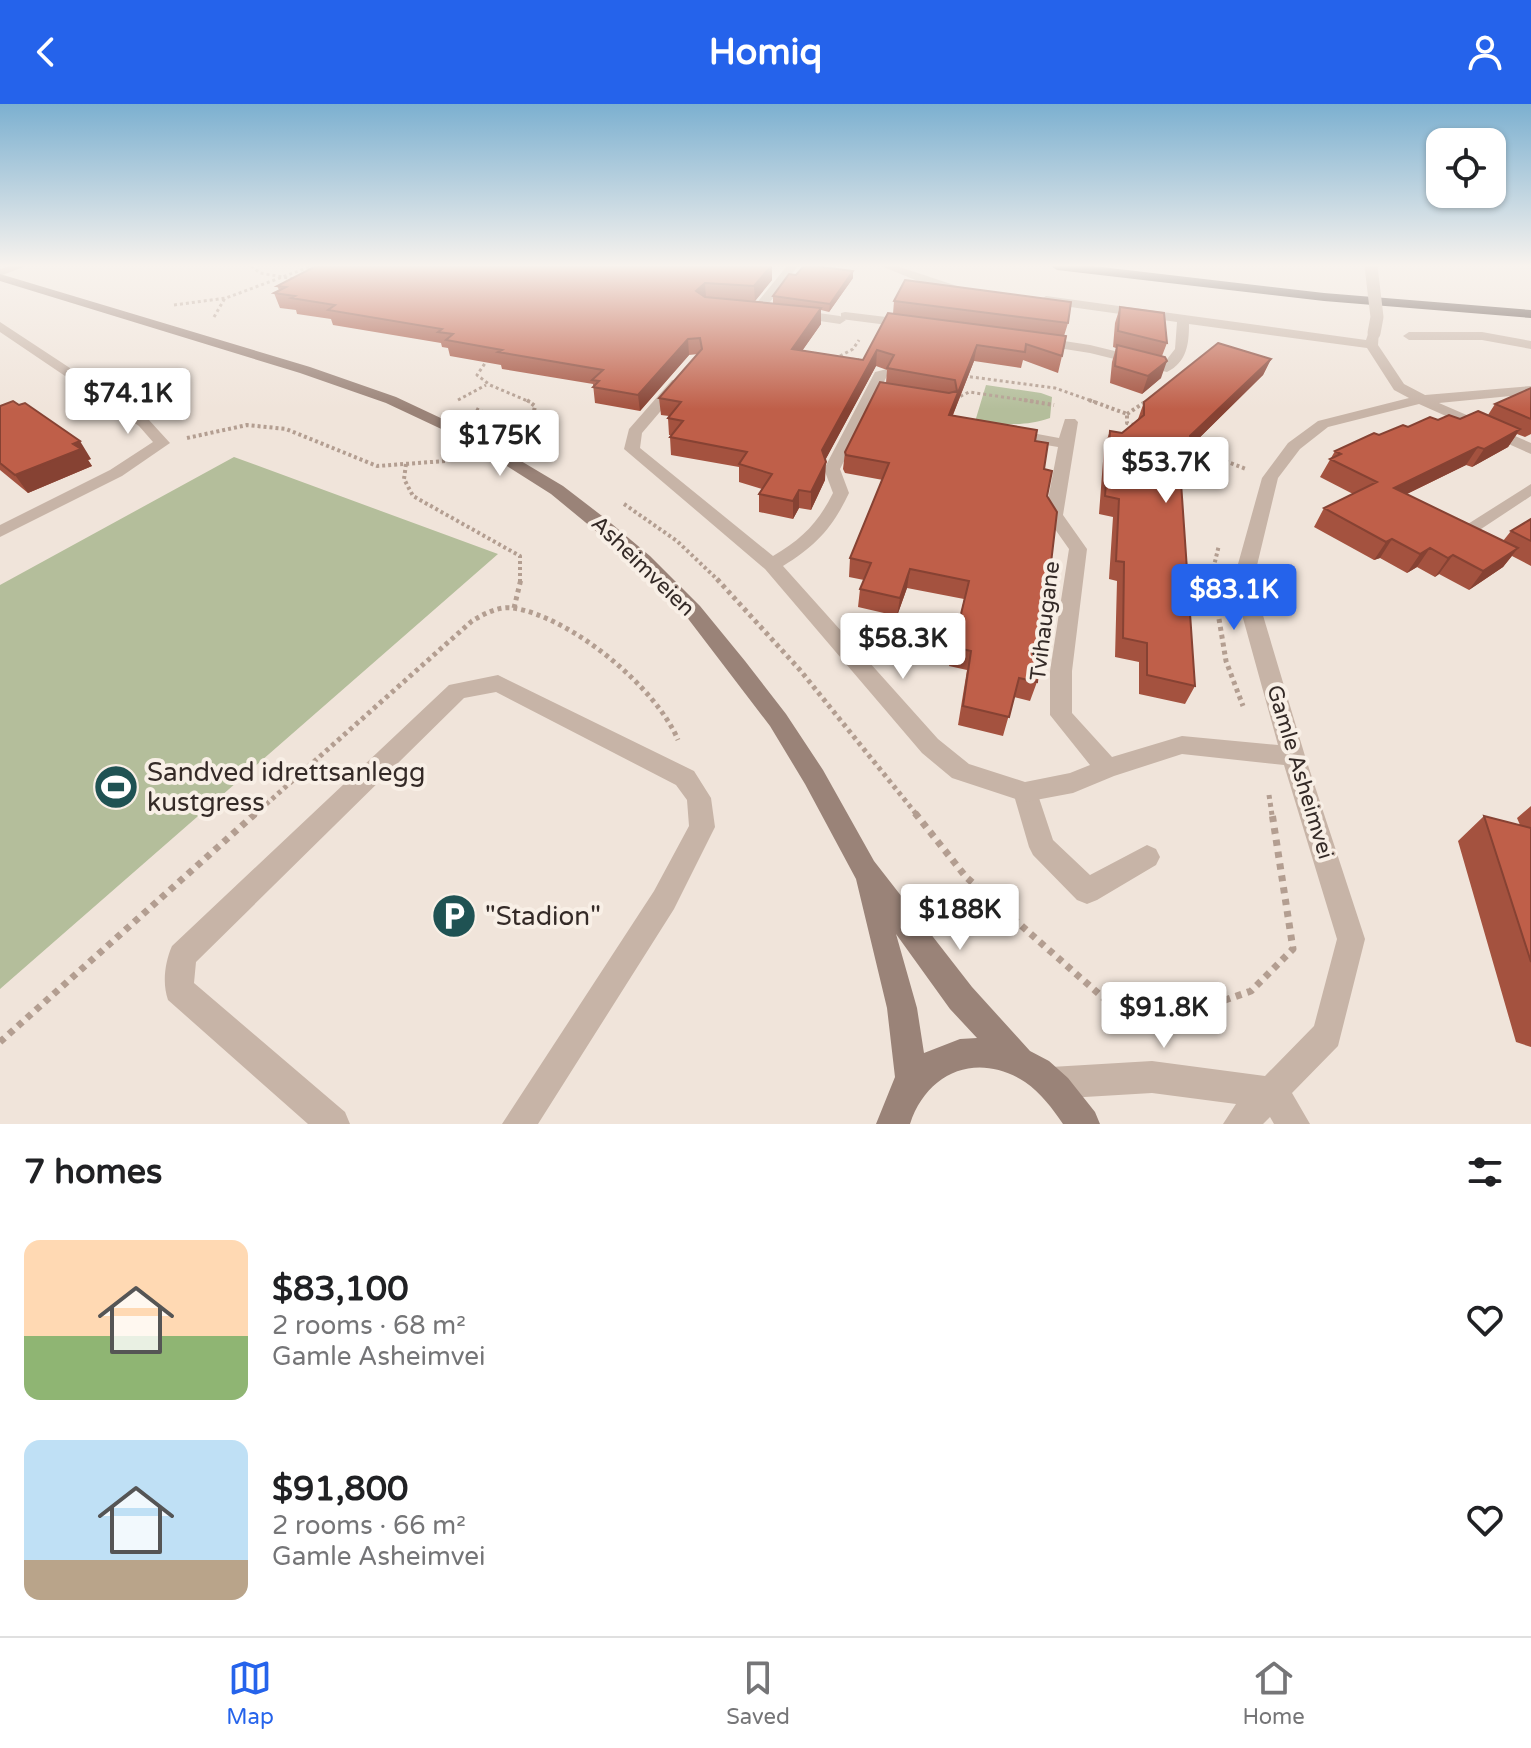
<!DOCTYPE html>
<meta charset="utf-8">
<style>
:root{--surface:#fff;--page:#f6f6f6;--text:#202124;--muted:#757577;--line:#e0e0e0;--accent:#2563eb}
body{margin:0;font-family:"Varela Round",sans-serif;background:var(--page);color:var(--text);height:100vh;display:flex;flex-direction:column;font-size:30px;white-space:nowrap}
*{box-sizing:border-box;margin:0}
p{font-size:26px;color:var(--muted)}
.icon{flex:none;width:44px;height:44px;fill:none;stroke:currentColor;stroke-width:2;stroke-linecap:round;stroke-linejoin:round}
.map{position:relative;height:1020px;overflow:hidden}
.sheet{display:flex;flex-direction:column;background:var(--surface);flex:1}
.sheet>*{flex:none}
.fabs{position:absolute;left:1426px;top:24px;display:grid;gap:16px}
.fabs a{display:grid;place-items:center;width:80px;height:80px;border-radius:16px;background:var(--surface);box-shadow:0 2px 6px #0004;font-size:40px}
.price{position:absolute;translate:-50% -68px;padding:0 18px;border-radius:8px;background:#fff;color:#222;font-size:26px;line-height:52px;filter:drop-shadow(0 2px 4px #0008)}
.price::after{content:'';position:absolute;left:50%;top:48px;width:24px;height:18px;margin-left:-12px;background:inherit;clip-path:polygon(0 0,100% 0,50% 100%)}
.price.current{background:var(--accent);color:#fff}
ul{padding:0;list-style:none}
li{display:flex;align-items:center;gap:24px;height:200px;padding:0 24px}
li span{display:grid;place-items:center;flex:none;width:224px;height:160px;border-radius:16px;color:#555}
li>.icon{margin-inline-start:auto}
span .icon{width:96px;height:96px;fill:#fffc;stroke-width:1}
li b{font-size:34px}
h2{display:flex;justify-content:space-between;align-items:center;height:96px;padding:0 24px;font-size:34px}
header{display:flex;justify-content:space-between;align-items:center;height:104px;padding:0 24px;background:var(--accent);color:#fff;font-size:36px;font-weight:800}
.tab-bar{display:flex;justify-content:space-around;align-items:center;height:112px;border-top:2px solid var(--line);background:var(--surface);font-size:22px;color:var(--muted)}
.tab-bar a{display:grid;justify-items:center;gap:4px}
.tab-bar .current{color:var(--accent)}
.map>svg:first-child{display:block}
.green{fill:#b4be9b}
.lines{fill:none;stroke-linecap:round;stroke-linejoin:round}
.path-far3{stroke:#b39e91;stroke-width:3;stroke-dasharray:3 3;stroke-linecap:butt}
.path-far2{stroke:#b39e91;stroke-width:4;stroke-dasharray:3 3;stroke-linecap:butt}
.path-far1{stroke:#b39e91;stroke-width:5;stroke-dasharray:4 4;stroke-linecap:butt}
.path{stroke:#b39e91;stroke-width:7;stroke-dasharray:6 6;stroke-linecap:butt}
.service{fill:#c7b4a7;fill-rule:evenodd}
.minor{fill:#c7b4a7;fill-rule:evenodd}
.secondary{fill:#9a8378;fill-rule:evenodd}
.motorway{fill:#54443e;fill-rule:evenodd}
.minor-bridge{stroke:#c7b4a7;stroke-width:13}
.wall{fill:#a4523f}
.shaded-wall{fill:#864233}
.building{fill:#bf5f49;stroke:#864233;stroke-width:2}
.labels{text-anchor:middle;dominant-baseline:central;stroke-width:8;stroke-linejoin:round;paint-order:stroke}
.street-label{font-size:22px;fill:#342a27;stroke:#f8efe6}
.near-poi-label{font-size:26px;fill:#342a27;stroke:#f8efe6;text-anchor:start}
</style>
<header><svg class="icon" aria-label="back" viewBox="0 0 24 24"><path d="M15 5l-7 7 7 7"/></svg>Homiq<svg class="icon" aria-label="person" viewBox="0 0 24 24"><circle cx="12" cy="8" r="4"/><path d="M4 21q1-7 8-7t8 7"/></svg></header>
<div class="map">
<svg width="1531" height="1020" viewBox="0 0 1531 1020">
<rect width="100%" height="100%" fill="#f0e4da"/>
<path class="green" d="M986,281L1041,289L1052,293L1050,314C1022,324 1003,318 974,321Z
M234,353L498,450L0,885V481Z"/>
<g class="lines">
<path class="path-far3" d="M251,162L260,169L295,175
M174,201L226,194L312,162
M214,213L225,194
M840,252L853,245L859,236
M834,253L859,256
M488,255L477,271L490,281L530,298
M964,272L1055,284L1095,298
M955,295L969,288L1037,298
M458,296L486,281"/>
<path class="path-far2" d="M1024,296L1054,301
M1089,296L1127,310V319L1136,322
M476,305L507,319L537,339
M1127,310L1145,298
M524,321L533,312L535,302L527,296
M187,334L247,321L286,325L377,362L445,357L455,353
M1186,342L1246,365
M406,360L404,375L413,392L520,452V477
M624,400L677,437L719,477
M1212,470L1219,441"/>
<path class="path-far1" d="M717,475L800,566L917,711
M514,504L521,475
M1219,515L1226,557L1243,602
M1269,691L1272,711
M254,711L472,517C484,510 498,502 513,504C571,513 656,583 678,636"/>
<path class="path" d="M915,709L966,773L1124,912L1171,915L1251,887L1293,845L1272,709
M0,938L256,709"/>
<path class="service" d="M10,162H26L0,172V165Z
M787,162H798L763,207H755V201Z
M797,206L840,212L846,216L840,220L793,213L791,210Z
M1482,228L1531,237V245L1482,236H1409L1403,232L1409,228Z
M498,571L694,667L711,694L715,723L674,805L538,1020H502L654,787L689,722L687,696L676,681L496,588L464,594L196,858L194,879L345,1008L350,1020H308L168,896C162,879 165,858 172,842L449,581Z
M1025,678L1034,681L1037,688L1053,736L1090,771L1147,741L1156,745L1160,753L1156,761L1097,796L1087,800L1077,796L1033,751L1029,743L1013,688L1016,681Z"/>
<path class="minor" d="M881,162H897L969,186L963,189L930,182Z
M1046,192L1366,236L1369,227H1379L1378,241L1404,280L1425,291L1531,282V290L1439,299L1531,339V350L1419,300L1328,323L1300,345L1278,374L1253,478L1305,652L1365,835L1338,942L1292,989L1310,1020H1274L1270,1013L1263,1020H1223L1236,1000L1152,989L1051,995L1040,990L1035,979L1040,968L1051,963L1152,957L1265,972L1314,922L1337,835L1284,661L1182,650L1114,672L1073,689L1025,698L952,674L922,649L765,465L624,345L629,325L672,276H682V282L642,329L640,344L773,452C802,435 818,419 833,389L824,365L875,268L887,265L889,268L840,365L849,389C833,423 816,442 783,462L938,635L969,660L1025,678L1070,669L1090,661L1050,611V567L1069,445L1045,411L1058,343L1010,335L1002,330L1010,325L1059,334L1065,315H1075L1078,318L1063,411L1087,445L1072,567V609L1112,653L1182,632L1278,641L1233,478L1262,374L1288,339L1318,317L1409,294L1394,286L1367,244L1189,220C1189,240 1187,258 1167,268L1090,249L1033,240V234L1038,233L1090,241L1164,259L1175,245L1177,218L1042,199L1040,196Z
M845,208L911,216L917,220L911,224L841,215V209Z
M0,218L149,316L170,339L122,372L0,433V421L110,366L153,338L139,322L0,228Z
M1531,380V392L1475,429L1469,430L1460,425Z"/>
<path class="secondary" d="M0,170L310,263L396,293L479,332L563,382L606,415L650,452L700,502L745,557L786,610L823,666L874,757L972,883L1030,947L1049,957L1068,974L1095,1008L1100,1020H1063C1052,1004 1041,989 1025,978C977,947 927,968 910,1020H876L895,973L887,904L856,775L805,680L770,622L686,512L636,460L551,390L469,338L386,299L300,269L0,177ZM896,830L950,905L977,934L960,935L924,949L917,904Z"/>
<path class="motorway" d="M1051,162H1093L1324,189L1531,206V214L1324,197L1057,166Z"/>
<path class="minor-bridge" d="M1371,162L1377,213L1374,229"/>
</g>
<path class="wall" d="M772,162V176L755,197L732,196L773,200V192L853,174L829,208L821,206V220L802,247L863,256L893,210L894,197L1068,219L1064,232L1062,252L1058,269L1023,256L1021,264L974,257L953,311L1035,337L1044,365L1047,392L1037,578L1030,597L1014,593L1003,632L958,621L967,566L949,562L964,495L907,484L897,512L858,503L860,485L864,476L849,473L850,454L883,376L845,369L843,365L845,348L886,279L887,266L876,262L825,356V376L811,406L799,404L793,415L759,408V390L762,385L739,378V363L671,351L670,333L671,331H669L668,314L669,312L661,311L659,294L698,250L689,251L640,307L595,299L593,280L502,265L501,261L450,252L448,244L442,243L441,239L333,221L331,215L297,210L296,206L280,204L274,189L279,186L277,182Z
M1120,203L1167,239L1162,252L1161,274L1142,290L1110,279L1112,258L1116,244L1113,243L1115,219Z
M1271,255L1263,271L1191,342L1193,366L1185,384L1181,383L1195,582L1185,600L1139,590V558L1115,553L1117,477L1109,475L1113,413L1099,410L1104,344L1110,327L1122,329L1138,315L1144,298Z
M1531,284V330L1525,333L1517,330L1508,343L1472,363L1466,361L1407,390L1503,437L1511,427L1531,415V462L1512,452L1503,463L1469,486L1439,470L1435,473L1417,463L1407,469L1380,454L1374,456L1314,423L1324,404L1353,390L1320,373L1335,347L1379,331L1408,323L1438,316L1460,315L1488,311L1495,300Z
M0,302L91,355L88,356L92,362L28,389L0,366Z
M1531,702V943L1516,938L1458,737L1484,712L1520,721L1517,714Z"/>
<path class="shaded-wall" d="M772,162V176L755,197L754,182Z
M853,167V174L829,208L830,200Z
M705,179L706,194L696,187Z
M821,204V220L792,261V245Z
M688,235L689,251L640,307L638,291Z
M977,241L974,257L946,328L949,311Z
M877,246L876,262L821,364L822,346Z
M1271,255L1263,271L1183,350L1190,332Z
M1167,257L1161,274L1142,290L1148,272Z
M1520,325L1508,343L1472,363L1484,345Z
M80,337L91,355L88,356L92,362L28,389L15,371Z
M1478,343L1466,361L1382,402L1394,384Z
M826,358L825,376L811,406V388Z
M799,386V404L793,415V397Z
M1392,435L1380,454L1374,456L1386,438Z
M1430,444L1417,463L1407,469L1420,450Z
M1518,444L1503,463L1469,486L1483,467Z
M1453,451L1439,470L1435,473L1448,454Z
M910,465L907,484L897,512L900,494Z"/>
<path class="building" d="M316,162H771L754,182L705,179L696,187L705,193L821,204L792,245L863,256L888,209L1066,232L1062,252L1026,240L1025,248L977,241L949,311L1037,326L1035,337L1048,339L1044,365L1052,367L1047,392L1057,408L1037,578L1019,574L1009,613L963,602L971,547L953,543L969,477L910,465L900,494L860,485L871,459L850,454L889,359L846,351L845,348L880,278L949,289L957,287L955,276L887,264L894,251L877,246L822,346L826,358L811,388L799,386L793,397L759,390L772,370L739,360L747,348L670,333L683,317L668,314L681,298L659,294L702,245L700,234L688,235L638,291L593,283L599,277L592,276L603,266L498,248L502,246L446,236L453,230L438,228L442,225L328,206L335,201L291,194L295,192L274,189L286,183L277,182Z
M804,162H815L853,167L830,200L773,192L789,170L796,171Z
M905,176L1071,198L1068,219L894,197Z
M1120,203L1164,209L1167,239L1118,227Z
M1218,239L1271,255L1190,332L1193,366L1180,364L1195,582L1147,571V539L1123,534L1124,458L1116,457L1119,395L1105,392L1110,327L1122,329L1144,311V298Z
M1117,241L1165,253L1167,257L1148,272L1115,262Z
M1531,284V315L1495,300Z
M13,297L19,301L25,299L80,337L73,340L81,345L15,371L0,359V302Z
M1478,307L1520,325L1484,345L1478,343L1394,384L1518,444L1483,467L1453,451L1448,454L1430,444L1420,450L1392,435L1386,438L1324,404L1377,378L1330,355L1341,350L1335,347L1374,329L1379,331L1403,321L1408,323L1430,313L1438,316L1449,311L1460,315Z
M1531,415V437L1511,427Z
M1484,712L1531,724V858Z"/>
<linearGradient id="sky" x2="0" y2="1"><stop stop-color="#7cb0d0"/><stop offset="0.53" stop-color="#f8f3ee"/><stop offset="1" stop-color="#f8f3ee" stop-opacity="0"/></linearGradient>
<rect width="1531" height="305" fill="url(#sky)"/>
<defs>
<g id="stadium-disc" transform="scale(2.3)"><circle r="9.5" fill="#1f5253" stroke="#f8efe6"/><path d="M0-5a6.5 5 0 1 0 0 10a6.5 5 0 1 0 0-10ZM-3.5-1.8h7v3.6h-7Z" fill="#fff"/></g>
<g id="parking-disc" transform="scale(2.3)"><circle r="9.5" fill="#1f5253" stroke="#f8efe6"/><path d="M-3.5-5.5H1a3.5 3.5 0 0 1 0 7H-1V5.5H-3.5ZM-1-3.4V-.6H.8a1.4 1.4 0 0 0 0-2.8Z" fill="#fff"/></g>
</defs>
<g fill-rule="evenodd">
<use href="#stadium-disc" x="116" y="683"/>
<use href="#parking-disc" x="454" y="812"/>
</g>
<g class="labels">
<g class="street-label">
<text transform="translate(643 462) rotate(44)">Asheimveien</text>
<text transform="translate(1045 517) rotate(-83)">Tvihaugane</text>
<text transform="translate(1300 668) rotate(73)">Gamle Asheimvei</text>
</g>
<g class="near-poi-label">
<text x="147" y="668">Sandved idrettsanlegg<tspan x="147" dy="30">kustgress</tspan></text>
<text x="485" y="812">"Stadion"</text>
</g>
</g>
</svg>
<div class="fabs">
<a><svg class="icon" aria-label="locate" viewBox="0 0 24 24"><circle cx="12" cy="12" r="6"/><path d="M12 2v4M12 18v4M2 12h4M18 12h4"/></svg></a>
</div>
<b class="price" style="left:128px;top:332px">$74.1K</b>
<b class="price" style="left:500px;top:374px">$175K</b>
<b class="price" style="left:1166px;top:401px">$53.7K</b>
<b class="price current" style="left:1234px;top:528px">$83.1K</b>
<b class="price" style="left:903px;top:577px">$58.3K</b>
<b class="price" style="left:960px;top:848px">$188K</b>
<b class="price" style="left:1164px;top:946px">$91.8K</b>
</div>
<section class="sheet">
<h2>7 homes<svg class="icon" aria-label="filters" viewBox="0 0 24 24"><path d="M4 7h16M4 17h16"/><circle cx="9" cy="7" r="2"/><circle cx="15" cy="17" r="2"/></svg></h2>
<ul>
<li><span style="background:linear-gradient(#ffd9b3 60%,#8fb573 0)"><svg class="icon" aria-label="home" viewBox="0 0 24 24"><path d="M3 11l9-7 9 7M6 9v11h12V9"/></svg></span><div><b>$83,100</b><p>2 rooms · 68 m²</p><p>Gamle Asheimvei</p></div><svg class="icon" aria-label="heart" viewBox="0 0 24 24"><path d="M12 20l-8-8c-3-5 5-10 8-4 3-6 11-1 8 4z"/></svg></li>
<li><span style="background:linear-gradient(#bfe0f5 75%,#b9a48a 0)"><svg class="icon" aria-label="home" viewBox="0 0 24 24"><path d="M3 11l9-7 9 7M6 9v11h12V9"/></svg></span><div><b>$91,800</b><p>2 rooms · 66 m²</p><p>Gamle Asheimvei</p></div><svg class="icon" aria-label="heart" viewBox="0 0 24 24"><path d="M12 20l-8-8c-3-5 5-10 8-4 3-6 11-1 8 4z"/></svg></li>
</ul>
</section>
<nav class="tab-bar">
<a class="current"><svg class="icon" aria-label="map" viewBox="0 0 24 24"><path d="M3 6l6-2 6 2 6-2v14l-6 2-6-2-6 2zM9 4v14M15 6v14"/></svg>Map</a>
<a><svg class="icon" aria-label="saved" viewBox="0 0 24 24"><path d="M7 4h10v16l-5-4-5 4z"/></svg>Saved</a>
<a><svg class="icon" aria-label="home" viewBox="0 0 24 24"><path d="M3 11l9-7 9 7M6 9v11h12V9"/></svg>Home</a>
</nav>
